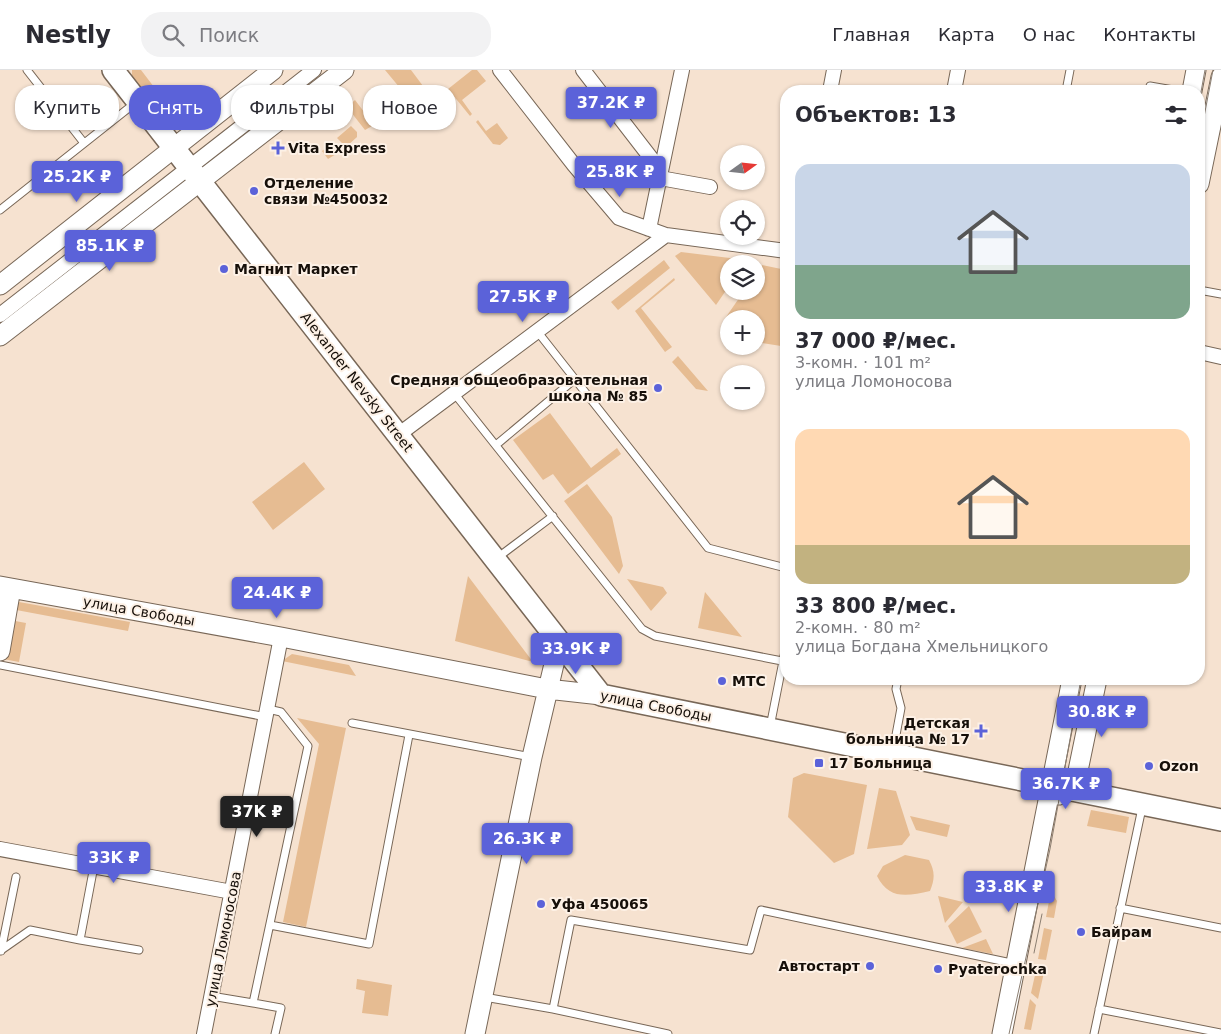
<!DOCTYPE html>
<html lang="ru">
<meta charset="utf-8">
<style>
:root{--surface:#fff;--page:#f2f2f3;--text:#2b2b33;--muted:#7c7c81;--line:#e1e1e2;--accent:#5b62d9}
body{margin:0;font-family:"DejaVu Sans",sans-serif;background:var(--page);color:var(--text);height:100vh;display:flex;flex-direction:column;font-size:19px;white-space:nowrap}
*{box-sizing:border-box;margin:0}
p{font-size:16px;color:var(--muted)}
.icon{flex:none;width:28px;height:28px;fill:none;stroke:currentColor;stroke-width:2;stroke-linecap:round;stroke-linejoin:round}
.map{position:relative;flex:1;overflow:hidden}
.drawer{position:absolute;left:780px;top:15px;width:425px;height:600px;display:flex;flex-direction:column;background:var(--surface);border-radius:20px;box-shadow:0 1px 4px #0004}
.drawer>*{flex:none}
.top-card{position:absolute;left:15px;top:15px;width:475px;height:45px;display:flex;gap:10px}
.needle{width:32px;rotate:75deg}
.controls{position:absolute;left:720px;top:75px;display:grid;gap:10px}
.controls a{display:grid;place-items:center;width:45px;height:45px;border-radius:50%;background:var(--surface);box-shadow:0 1px 4px #0004;font-size:25px}
.price{position:absolute;translate:-50% -42px;padding:0 11px;border-radius:5px;background:var(--accent);color:#fff;font-size:16px;line-height:32px;filter:drop-shadow(0 1px 2px #0008)}
.price::after{content:'';position:absolute;left:50%;top:30px;width:15px;height:11px;margin-left:-8px;background:inherit;clip-path:polygon(0 0,100% 0,50% 100%)}
.price.current{background:#222;color:#fff}
ul{padding:0;list-style:none}
li{display:grid;align-content:center;gap:10px;height:265px;padding:0 15px}
li span{display:grid;place-items:center;height:155px;border-radius:15px;color:#555}
li>.icon{margin-inline-start:auto}
span .icon{width:90px;height:90px;fill:#fffc;stroke-width:1}
li b{font-size:21px}
h2{display:flex;justify-content:space-between;align-items:center;height:60px;padding:0 15px;font-size:21px}
.chip{padding:0 18px;border-radius:20px;background:var(--surface);box-shadow:0 1px 4px #0004;font-size:18px;line-height:45px}
.chip.current{background:var(--accent);color:#fff}
header{display:flex;align-items:center;gap:30px;box-sizing:border-box;height:70px;padding:0 25px;background:var(--surface);border-bottom:1px solid var(--line)}
header strong{font-size:24px}
nav{display:flex;gap:28px;margin-inline-start:auto;font-size:18px}
.search{width:350px;height:45px;background:var(--page);display:flex;align-items:center;gap:12px;box-sizing:border-box;padding:0 18px;border-radius:20px;color:var(--muted);font-size:19px}
.map>svg:first-child{display:block}
.green{fill:#e6bc92}
.lines{fill:none;stroke-linecap:round;stroke-linejoin:round}
.lane-casing{stroke:#786757;stroke-width:9}
.street-casing{stroke:#786757;stroke-width:16}
.secondary-casing{stroke:#786757;stroke-width:21}
.primary-casing{stroke:#786757;stroke-width:24}
.lane{stroke:#fff;stroke-width:7}
.street{stroke:#fff;stroke-width:14}
.secondary{stroke:#fff;stroke-width:19}
.primary{stroke:#fff;stroke-width:21}
.tram{stroke:#8b7e71;stroke-width:1}
.poi-dot{fill:#5b62d9;stroke:#fdf1e6;stroke-width:2}
.labels{text-anchor:middle;dominant-baseline:central;stroke-width:4;stroke-linejoin:round;paint-order:stroke}
.poi-label{font-size:14px;font-weight:bold;fill:#160f09;stroke:#fdf1e6;text-anchor:start}
.street-label{font-size:14px;fill:#160f09;stroke:#fdf1e6}
</style>
<header>
<strong>Nestly</strong>
<div class="search"><svg class="icon" aria-label="search" viewBox="0 0 24 24"><circle cx="10" cy="10" r="6"/><path d="M15 15l6 6"/></svg>Поиск</div>
<nav><a>Главная</a><a>Карта</a><a>О нас</a><a>Контакты</a></nav>
</header>
<div class="map">
<svg width="1221" height="964" viewBox="0 0 1221 964">
<rect width="100%" height="100%" fill="#f6e2d0"/>
<path class="green" d="M141,0L180,51L170,56L132,7V0Z
M385,0H411L423,16L396,38L388,28L400,18Z
M472,0H477L486,11L462,30L472,44L470,46L448,19Z
M355,30L374,55L365,60L347,37Z
M382,35L389,44L378,52L371,43Z
M478,50L486,61L497,53L508,68L500,75L493,74L476,52Z
M351,56L357,62V67L346,77L337,68Z
M333,72L341,81L328,89L322,81Z
M681,182L746,190L744,194H729V216L716,235L675,186Z
M664,190L670,198L618,240L611,232Z
M762,195L786,200V273L781,276L756,272V249H729V251L726,247L744,221H756V204Z
M674,208L675,210L641,238L672,277L665,282L635,241Z
M678,286L708,321L696,319L672,292Z
M550,343L591,398L617,378L621,384L568,424L553,404L543,410L513,370Z
M304,392L325,419L273,460L252,432Z
M587,414L612,447L623,496L619,504L564,431Z
M468,506L533,592L455,571Z
M627,509L663,517L667,523L651,541Z
M705,522L742,567L698,558Z
M19,532L130,552L128,561L11,539Z
M10,550L26,553L19,592L3,589Z
M292,584L349,595L356,606L282,591Z
M297,648L346,658L306,857L283,852L319,674Z
M804,703L867,715L854,784L834,793L788,747L793,708Z
M879,718L896,721L910,765L902,775L867,779Z
M1091,740L1129,747L1126,763L1087,756Z
M910,746L950,755L947,767L916,760Z
M905,785L929,790C935,801 935,809 930,821C907,826 889,830 877,806L883,796Z
M1051,821L1057,831L1054,848L1046,847Z
M938,826L963,832L945,853Z
M969,836L982,862L957,874L948,856Z
M1044,858L1052,860L1046,890L1038,889Z
M986,869L993,884L962,878Z
M1037,896L1045,898L1038,929L1031,923Z
M357,909L392,915L388,946L362,943L365,921L356,919Z
M1030,929L1036,935L1031,960L1024,959Z"/>
<g class="lines">
<g class="lane-casing">
<path id="lane" d="M27,0L84,73
M1150,16L1179,21
M1066,21L1070,0
M0,140L135,33
M1199,220L1221,224
M537,261L708,478L786,498
M454,323L642,559L655,566L782,591
M496,375L575,309
M497,488L553,446
M0,595L266,647
M352,653L531,687
M770,657L786,576
M893,681L901,638L896,619L898,609
M94,796L80,870L139,880
M1120,838L1221,858
M270,855L369,874L409,665
M0,881L30,860L80,870
M1,881L16,807
M211,926L253,933L308,676L281,642L268,639
M484,927L553,939L668,964
M253,933L281,938L275,964
M553,939L571,850L750,880L761,840L1016,894
M1099,939L1221,963
M1094,964L1142,738"/>
</g>
<g class="street-casing">
<path id="street" d="M500,0L574,95L619,148L666,165L786,181
M583,0L661,101
M830,21L834,0
M954,21L958,0
M660,108L710,117
M649,159L682,0
M0,245L314,0
M1199,282L1221,287
M398,365L666,165
M0,779L232,822
M204,964L281,567"/>
</g>
<g class="secondary-casing">
<path id="secondary" d="M1192,21L1196,0
M1199,114L1221,7
M0,215L273,0
M0,266L344,0
M0,516L281,567L547,619L601,625
M0,581L11,518
M1059,725L1074,720L1097,609
M475,964L532,687L559,573
M1002,964L1072,609"/>
</g>
<g class="primary-casing">
<path id="primary" d="M113,0L601,625L1221,750"/>
</g>
<use href="#lane" class="lane"/>
<use href="#street" class="street"/>
<use href="#secondary" class="secondary"/>
<use href="#primary" class="primary"/>
<path class="tram" d="M1199,33L1205,0
M1199,73L1213,0
M1034,883L1042,844
M1009,964L1050,779L1081,609"/>
</g>
<g class="poi-dot">
<path d="M275.5 70.5h5v5h5v5h-5v5h-5v-5h-5v-5h5z"/>
<circle cx="254" cy="121" r="5"/>
<circle cx="224" cy="199" r="5"/>
<circle cx="658" cy="318" r="5"/>
<circle cx="722" cy="611" r="5"/>
<path d="M978.5 653.5h5v5h5v5h-5v5h-5v-5h-5v-5h5z"/>
<rect x="814" y="688" width="10" height="10" rx="2.5"/>
<circle cx="1149" cy="696" r="5"/>
<circle cx="541" cy="834" r="5"/>
<circle cx="1081" cy="862" r="5"/>
<circle cx="870" cy="896" r="5"/>
<circle cx="938" cy="899" r="5"/>
</g>
<g class="labels">
<g class="poi-label">
<text x="288" y="78">Vita Express</text>
<text x="264" y="113">Отделение<tspan x="264" dy="16">связи №450032</tspan></text>
<text x="234" y="199">Магнит Маркет</text>
<text x="648" y="310" text-anchor="end">Средняя общеобразовательная<tspan x="648" dy="16">школа № 85</tspan></text>
<text x="732" y="611">МТС</text>
<text x="970" y="653" text-anchor="end">Детская<tspan x="970" dy="16">больница № 17</tspan></text>
<text x="829" y="693">17 Больница</text>
<text x="1159" y="696">Ozon</text>
<text x="551" y="834">Уфа 450065</text>
<text x="1091" y="862">Байрам</text>
<text x="860" y="896" text-anchor="end">Автостарт</text>
<text x="948" y="899">Pyaterochka</text>
</g>
<g class="street-label">
<text transform="translate(357 312) rotate(52)">Alexander Nevsky Street</text>
<text transform="translate(139 541) rotate(10)">улица Свободы</text>
<text transform="translate(656 636) rotate(11)">улица Свободы</text>
<text transform="translate(223 869) rotate(-79)">улица Ломоносова</text>
</g>
</g>
</svg>
<div class="controls">
<a><svg class="needle" viewBox="-14 -14 28 28"><path d="M0-13l5 13h-10z" fill="#e53935"/><path d="M0 13l5-13h-10z" fill="#7c7c81"/></svg></a>
<a><svg class="icon" aria-label="locate" viewBox="0 0 24 24"><circle cx="12" cy="12" r="6"/><path d="M12 2v4M12 18v4M2 12h4M18 12h4"/></svg></a>
<a><svg class="icon" aria-label="layers" viewBox="0 0 24 24"><path d="M12 4l9 5-9 5-9-5zM3 14l9 5 9-5"/></svg></a>
<a>+</a>
<a>−</a>
</div>
<b class="price" style="left:611px;top:59px">37.2K ₽</b>
<b class="price" style="left:620px;top:128px">25.8K ₽</b>
<b class="price" style="left:77px;top:133px">25.2K ₽</b>
<b class="price" style="left:110px;top:202px">85.1K ₽</b>
<b class="price" style="left:523px;top:253px">27.5K ₽</b>
<b class="price" style="left:277px;top:549px">24.4K ₽</b>
<b class="price" style="left:576px;top:605px">33.9K ₽</b>
<b class="price" style="left:1102px;top:668px">30.8K ₽</b>
<b class="price" style="left:1066px;top:740px">36.7K ₽</b>
<b class="price current" style="left:257px;top:768px">37K ₽</b>
<b class="price" style="left:527px;top:795px">26.3K ₽</b>
<b class="price" style="left:114px;top:814px">33K ₽</b>
<b class="price" style="left:1009px;top:843px">33.8K ₽</b>
<div class="top-card">
<a class="chip">Купить</a>
<a class="chip current">Снять</a>
<a class="chip">Фильтры</a>
<a class="chip">Новое</a>
</div>
<section class="drawer">
<h2>Объектов: 13<svg class="icon" aria-label="filters" viewBox="0 0 24 24"><path d="M4 7h16M4 17h16"/><circle cx="9" cy="7" r="2"/><circle cx="15" cy="17" r="2"/></svg></h2>
<ul>
<li><span style="background:linear-gradient(#c9d6e8 65%,#7fa58c 0)"><svg class="icon" aria-label="home" viewBox="0 0 24 24"><path d="M3 11l9-7 9 7M6 9v11h12V9"/></svg></span><div><b>37 000 ₽/мес.</b><p>3-комн. · 101 m²</p><p>улица Ломоносова</p></div></li>
<li><span style="background:linear-gradient(#ffd9b3 75%,#c2b280 0)"><svg class="icon" aria-label="home" viewBox="0 0 24 24"><path d="M3 11l9-7 9 7M6 9v11h12V9"/></svg></span><div><b>33 800 ₽/мес.</b><p>2-комн. · 80 m²</p><p>улица Богдана Хмельницкого</p></div></li>
</ul>
</section>
</div>
